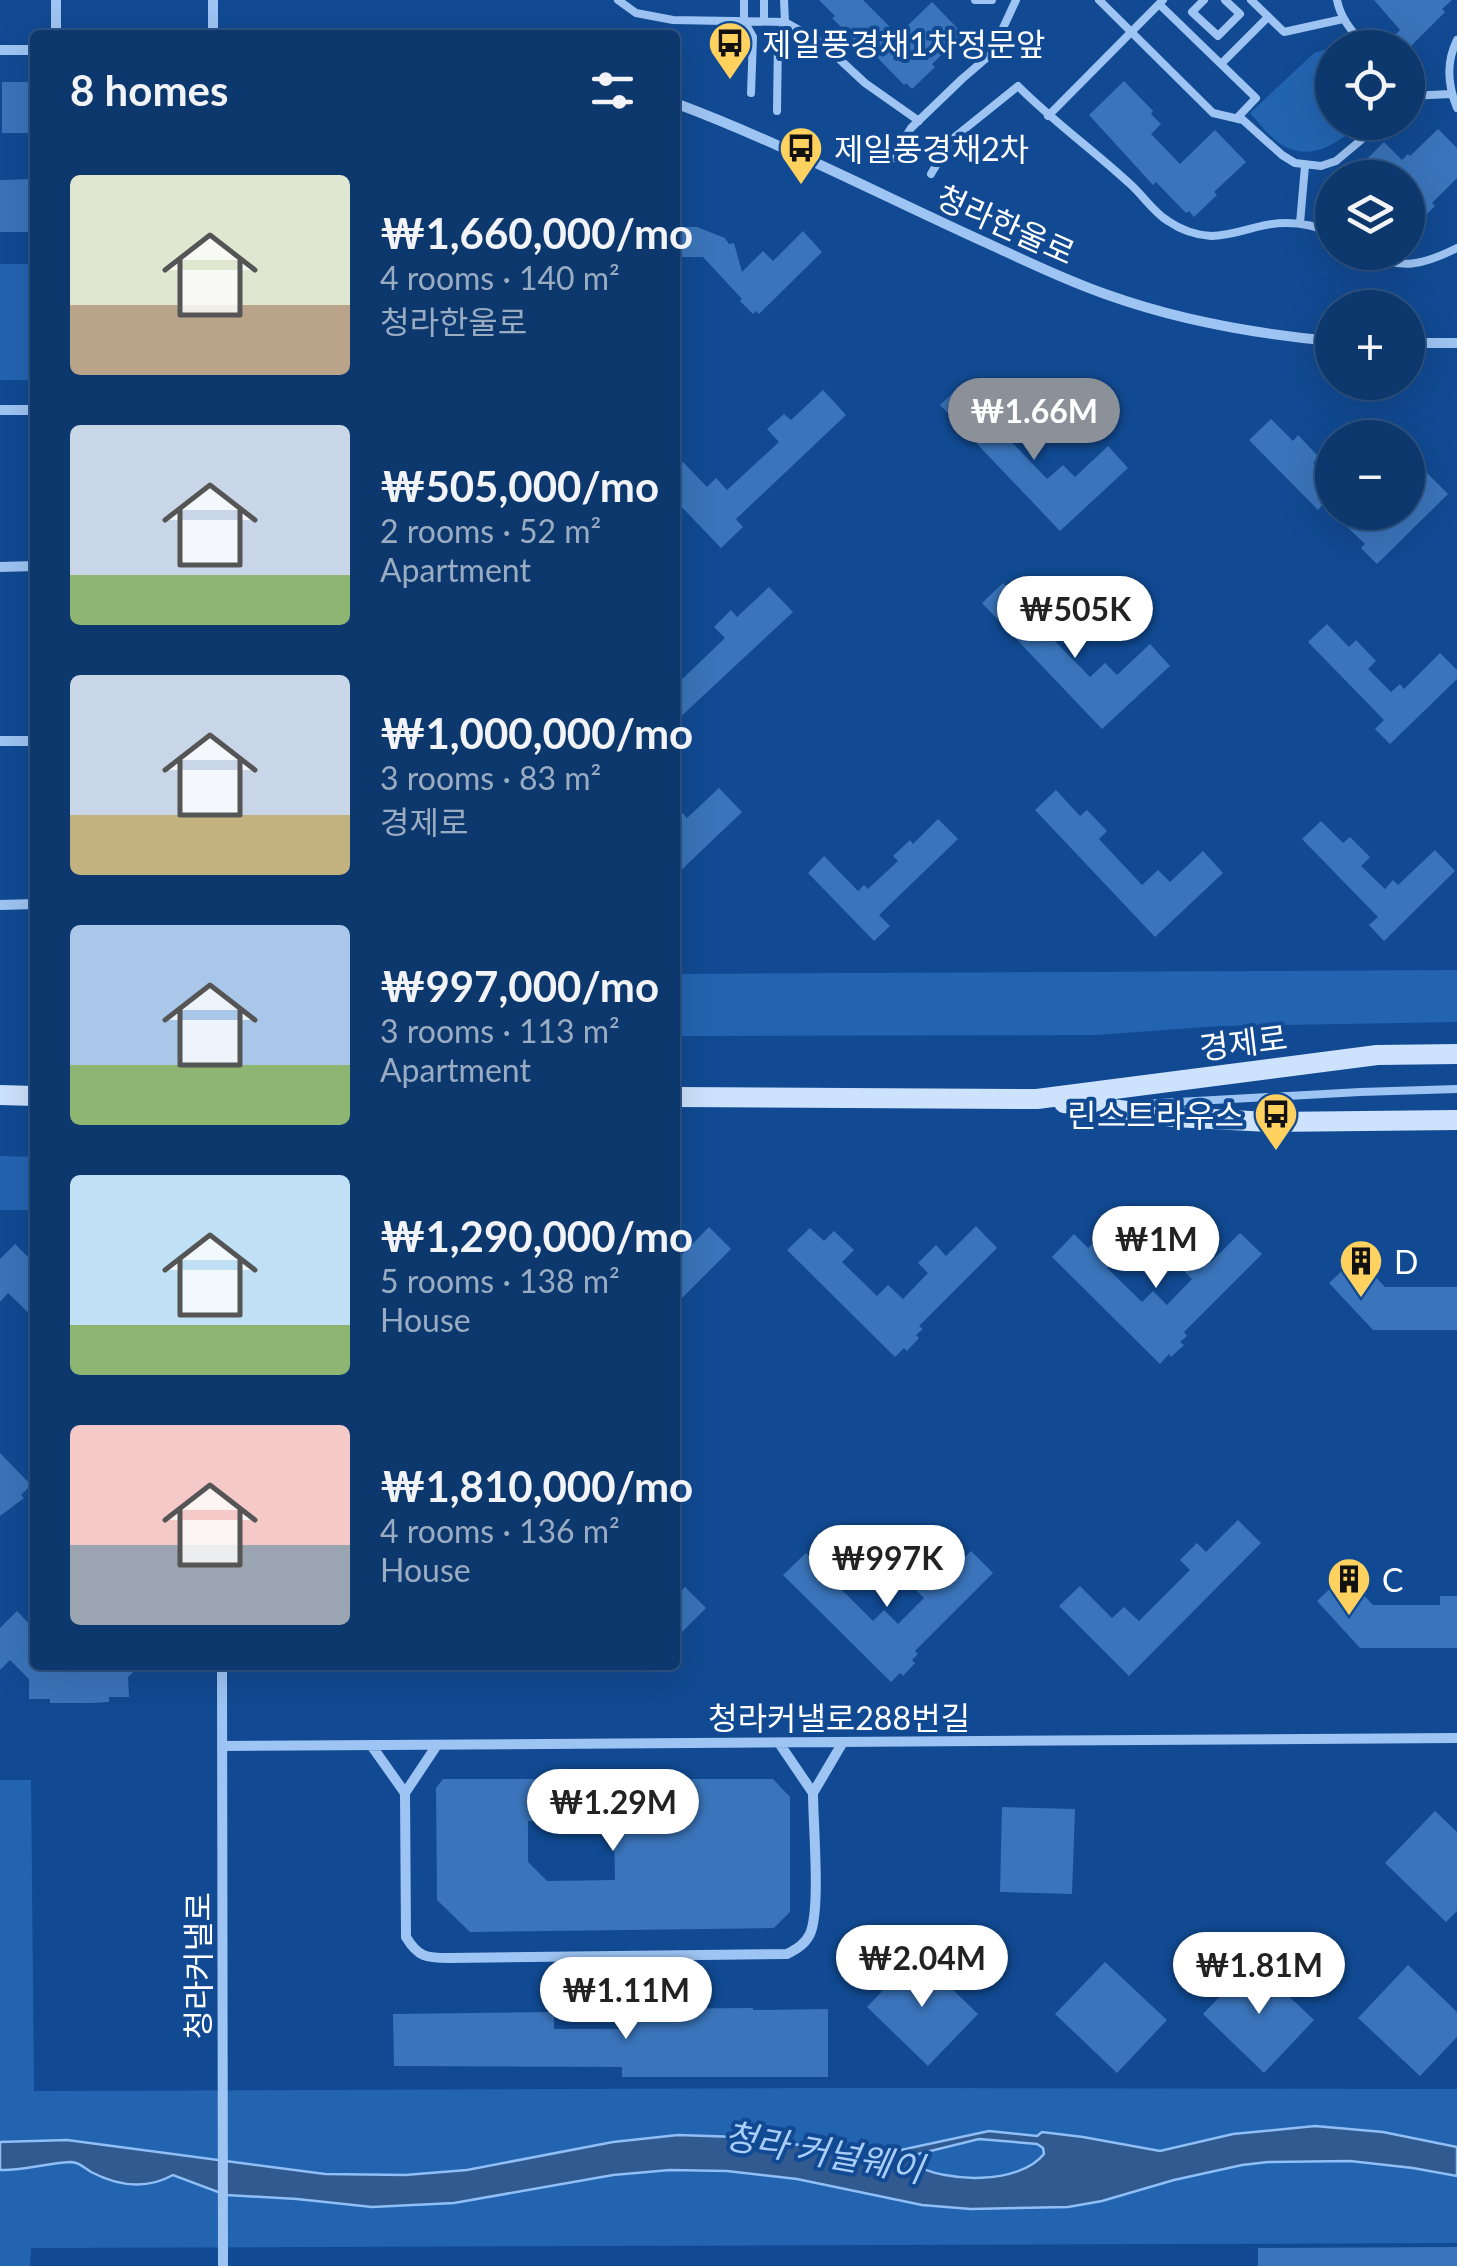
<!DOCTYPE html>
<meta charset="utf-8">
<style>
:root{--surface:#0d386e;--page:#1b4376;--text:#f1f3f6;--muted:#9aacc2;--line:#2d5281;--accent:#8c9099}
body{margin:0;font-family:Lato,"Noto Sans KR",sans-serif;background:var(--page);color:var(--text);height:100vh;display:flex;flex-direction:column;font-size:38px;white-space:nowrap}
*{box-sizing:border-box;margin:0}
p{font-size:32px;color:var(--muted)}
.icon{flex:none;width:55px;height:55px;fill:none;stroke:currentColor;stroke-width:2;stroke-linecap:round;stroke-linejoin:round}
.map{position:relative;flex:1;overflow:hidden}
.panel{position:absolute;left:30px;top:30px;width:650px;height:1640px;display:flex;flex-direction:column;background:var(--surface);border-radius:10px;box-shadow:0 10px 40px #0002,0 0 0 2px var(--line)}
.panel>*{flex:none}
.fabs{position:absolute;left:1315px;top:30px;display:grid;gap:20px}
.fabs a{display:grid;place-items:center;width:110px;height:110px;border-radius:50%;background:var(--surface);box-shadow:0 10px 40px #0002,0 0 0 2px var(--line);font-size:50px}
.price{position:absolute;translate:-50% -85px;padding:0 22px;border-radius:35px;background:#fff;color:#222;font-size:32px;line-height:65px;filter:drop-shadow(0 2px 5px #0008)}
.price::after{content:'';position:absolute;left:50%;top:60px;width:30px;height:22px;margin-left:-15px;background:inherit;clip-path:polygon(0 0,100% 0,50% 100%)}
.price.selected{background:var(--accent);color:#fff}
ul{padding:0;list-style:none}
li{display:flex;align-items:center;gap:30px;height:250px;padding:0 40px}
li span{display:grid;place-items:center;flex:none;width:280px;height:200px;border-radius:10px;color:#555}
li>.icon{margin-inline-start:auto}
span .icon{width:120px;height:120px;fill:#fffc;stroke-width:1}
li b{font-size:42px}
h2{display:flex;justify-content:space-between;align-items:center;height:120px;padding:0 40px;font-size:42px}
.map>svg:first-child{display:block}
.green{fill:#2364b1}
.water{fill:#305a90;stroke:#8fbff6;stroke-width:2.5;fill-rule:evenodd}
.building{fill:#3a74ba;fill-rule:evenodd}
.lines{fill:none;stroke-linecap:round;stroke-linejoin:round}
.lane{stroke:#9ec4f3;stroke-width:8}
.street{stroke:#9ec4f3;stroke-width:10}
.secondary{stroke:#cde2fc;stroke-width:20}
.labels{text-anchor:middle;dominant-baseline:central;stroke-width:8;stroke-linejoin:round;paint-order:stroke}
.poi-label{font-size:32px;fill:#fff;stroke:#114a92;text-anchor:start}
.street-label{font-size:32px;fill:#fff;stroke:#114a92}
.water-label{font-size:35px;font-style:italic;fill:#aacefa;stroke:#114a92}
</style>
<div class="map">
<svg width="1457" height="2266" viewBox="0 0 1457 2266">
<rect width="100%" height="100%" fill="#114a92"/>
<path class="green" d="M1336,46L1341,47L1332,48V122L1359,123C1338,145 1309,163 1279,143C1268,135 1259,123 1250,113L1314,53Z
M0,264H35V380H0Z
M1457,970V1022L1219,1026L1097,1035L675,1036V974Z
M0,1156L35,1157V1210H0Z
M0,1780H31L34,2091L837,2088L1457,2089V2243L31,2248L30,2266H0Z"/>
<path class="water" d="M1315,2126L1383,2132L1457,2147V2176L1413,2168L1350,2161L1268,2162L1242,2165L1174,2180L1102,2201L1068,2207L971,2209L922,2205L797,2179L727,2171L670,2170L613,2175L454,2203L372,2207L297,2199L226,2195L173,2175C146,2190 118,2186 91,2172C83,2167 79,2162 70,2162C46,2163 24,2171 0,2170V2142L67,2140L325,2174L405,2175L467,2170L613,2142L678,2135L738,2137L800,2145L859,2159L989,2131L1037,2136L1042,2132L1083,2137L1160,2151L1233,2134ZM979,2139L1037,2144L1043,2148L1044,2154C1019,2185 945,2183 913,2164L914,2155Z"/>
<path class="building" d="M819,0H863L898,35L932,2L963,34L932,64L935,67L912,89L906,83L904,85L874,54L871,57L832,18L835,16Z
M1374,0H1452L1442,9L1445,12L1408,49L1394,36L1400,30Z
M1124,81L1153,111L1151,114L1161,124L1151,134L1180,164L1215,130L1246,162L1214,192L1217,195L1194,217L1189,211L1186,213L1156,182L1153,185L1089,115Z
M2,82H35V133H2Z
M1438,129L1457,148V178L1432,203L1435,206L1408,233V178H1348L1384,142L1402,160L1408,154L1410,156Z
M35,179V232H0V180Z
M677,227H697L725,238L729,244L734,243L742,272L763,251L773,261L803,231L822,252L759,314L756,311L753,314L740,301L742,299L703,257H675Z
M961,385L986,411L992,405L1013,425L1004,434L1047,479L1063,465L1075,477L1108,446L1128,468L1060,531L940,405Z
M823,390L846,415L736,519L743,527L721,548L675,500V470L683,462L707,487L716,478L727,490L779,442L767,429L784,414L791,420Z
M1271,419L1293,441L1298,435L1319,457L1313,463L1332,482V512H1408V490L1426,472L1448,494L1377,564L1361,548L1365,544L1323,504L1318,510L1249,440Z
M1003,583L1028,608L1034,602L1054,624L1046,632L1090,677L1105,663L1117,675L1150,644L1170,666L1102,729L982,603Z
M769,587L793,612L675,722V686L725,638L714,627L731,610L737,617Z
M1327,624L1349,647L1356,640L1376,661L1368,669L1391,692L1400,684L1404,689L1440,653L1457,670V679L1390,744L1375,729L1384,720L1308,642Z
M719,788L742,812L675,876V805L687,818Z
M1056,790L1080,816L1087,810L1107,831L1099,839L1142,885L1158,870L1170,882L1203,851L1223,873L1155,937L1035,810Z
M938,819L958,839L879,915L890,926L874,941L808,873L824,856L858,891L864,885L868,889L898,861L893,856L910,840L913,844Z
M1321,821L1343,843L1350,837L1370,857L1361,866L1385,889L1393,880L1398,885L1435,850L1455,871L1384,941L1369,925L1378,917L1302,839Z
M976,1226L997,1248L919,1326L923,1329L916,1335L919,1338L907,1351L904,1348L895,1357L787,1250L810,1228L824,1241L834,1231L854,1250L842,1262L877,1296L888,1285L903,1299L928,1273L918,1263L936,1245L946,1256Z
M709,1227L731,1249L675,1305V1262Z
M1240,1233L1262,1254L1184,1332L1187,1336L1180,1342L1184,1345L1171,1357L1169,1354L1160,1364L1052,1257L1074,1234L1088,1248L1098,1238L1118,1257L1107,1268L1142,1302L1153,1291L1167,1305L1192,1279L1183,1270L1201,1252L1211,1262Z
M15,1244L35,1264V1319L8,1293L0,1302V1259Z
M1347,1266L1359,1279L1369,1270L1385,1287H1457V1330H1373L1329,1283Z
M0,1453L31,1485L21,1495L24,1498L0,1516Z
M1238,1520L1261,1543L1129,1676L1059,1606L1080,1586L1112,1618L1124,1607L1139,1621L1190,1570L1180,1560L1197,1543L1206,1552Z
M971,1551L993,1573L915,1651L918,1654L912,1660L915,1663L903,1676L900,1673L891,1682L783,1575L806,1553L819,1566L830,1556L850,1575L839,1587L873,1621L884,1610L898,1624L924,1598L914,1588L932,1570L943,1580Z
M1335,1584L1347,1597L1357,1588L1373,1605H1440V1596H1457V1648H1360L1317,1601Z
M685,1587L706,1608L675,1639V1597Z
M17,1611L35,1630V1665H140L128,1677L129,1697H109V1702L92,1703H50V1699H29V1679L10,1660L0,1670V1628Z
M443,1779H773L790,1797V1912L774,1928L470,1932L437,1900L436,1788ZM528,1821L614,1822L615,1880L547,1881L528,1862Z
M1002,1807L1075,1809L1072,1894L1000,1892Z
M1435,1811L1457,1832V1911L1446,1922L1385,1863Z
M917,1955L978,2014L928,2066L867,2007Z
M1105,1962L1167,2020L1117,2073L1055,2014Z
M1253,1962L1314,2020L1264,2073L1203,2014Z
M1408,1965L1457,2012V2037L1420,2076L1358,2018Z
M753,2008V2010L828,2009V2077H622V2067L394,2066L393,2014L554,2012V2029H622V2009Z
M1457,2247V2266H1258V2248Z"/>
<g class="lines">
<path class="lane" d="M618,0L636,13L673,20L785,22L822,43L865,83L919,121
M744,0V21L753,37L751,93
M764,0V21
M975,0H992
M1099,0L1213,113L1243,120L1282,155L1295,163L1321,166L1336,161L1367,135L1376,122
M1204,0L1192,12L1218,36L1240,14L1225,0
M1251,0L1284,32L1343,19
M1337,0C1341,20 1353,32 1366,48
M1159,4L1256,98L1237,118
M1457,40C1446,62 1448,86 1457,108
M1221,64L1268,17
M1408,96L1451,94
M777,111L778,37L785,22L784,0
M1048,116L1163,0
M892,159L911,128L962,79L991,54L1016,0
M931,174L951,140L1018,86C1054,122 1092,149 1129,183C1143,195 1152,211 1168,221C1181,230 1196,235 1211,236C1227,236 1242,231 1257,227C1283,220 1308,222 1332,233
M1300,223L1305,166
M1366,252C1401,271 1423,265 1457,248
M1142,1104L1360,1092L1457,1089"/>
<path class="street" d="M56,0V35
M213,35V0
M0,50H35
M675,103C782,143 885,197 989,244C1028,262 1067,281 1108,295C1181,321 1256,334 1332,341
M1408,343H1457
M0,410H35
M0,567L35,566
M0,741H35
M0,905L35,904
M222,1665L223,2266
M779,1743L813,1793L843,1742
M371,1745L405,1793L437,1745
M222,1746L1457,1738
M405,1793L406,1937C418,1957 426,1958 449,1958L787,1954C797,1949 805,1944 810,1934C821,1909 813,1824 813,1793"/>
<path class="secondary" d="M0,1095L35,1096
M675,1097L1037,1099L1377,1055L1457,1054
M1064,1103L1174,1117L1269,1122L1457,1120"/>
</g>
<defs>
<g id="bus-pin" transform="scale(2.25)"><path d="M0 17L-7.5 6A9.5 9.5 0 1 1 7.5 6Z" fill="#ffd15f" stroke="#114a92"/><path d="M-5-6H5V4H4V6H2V4H-2V6H-4V4H-5ZM-3.5-4V0h7V-4ZM-3.5 1.2v1.5H-2V1.2ZM2 1.2v1.5H3.5V1.2Z" fill="#111"/></g>
<g id="building-pin" transform="scale(2.25)"><path d="M0 17L-7.5 6A9.5 9.5 0 1 1 7.5 6Z" fill="#ffd15f" stroke="#114a92"/><path d="M-4-6H4V6H1V3H-1V6H-4ZM-2.5-4.3h1.7v1.8h-1.7ZM.8-4.3h1.7v1.8H.8ZM-2.5-1h1.7V.8h-1.7ZM.8-1h1.7V.8H.8Z" fill="#111"/></g>
</defs>
<g fill-rule="evenodd">
<use href="#bus-pin" x="730" y="43"/>
<use href="#bus-pin" x="801" y="148"/>
<use href="#bus-pin" x="1276" y="1114"/>
<use href="#building-pin" x="1361" y="1261"/>
<use href="#building-pin" x="1349" y="1579"/>
</g>
<g class="labels">
<g class="poi-label">
<text x="762" y="43">제일풍경채1차정문앞</text>
<text x="834" y="148">제일풍경채2차</text>
<text x="1244" y="1114" text-anchor="end">린스트라우스</text>
<text x="1394" y="1261">D</text>
<text x="1382" y="1579">C</text>
</g>
<g class="street-label">
<text transform="translate(1006 224) rotate(24)">청라한울로</text>
<text transform="translate(1243 1042) rotate(-7)">경제로</text>
<text x="839" y="1717">청라커낼로288번길</text>
<text transform="translate(197 1966) rotate(-90)">청라커낼로</text>
</g>
<g class="water-label">
<text transform="translate(824 2151) rotate(10)">청라 커널웨이</text>
</g>
</g>
</svg>
<div class="fabs">
<a><svg class="icon" aria-label="locate" viewBox="0 0 24 24"><circle cx="12" cy="12" r="6"/><path d="M12 2v4M12 18v4M2 12h4M18 12h4"/></svg></a>
<a><svg class="icon" aria-label="layers" viewBox="0 0 24 24"><path d="M12 4l9 5-9 5-9-5zM3 14l9 5 9-5"/></svg></a>
<a>+</a>
<a>−</a>
</div>
<b class="price selected" style="left:1034px;top:463px">₩1.66M</b>
<b class="price" style="left:1075px;top:661px">₩505K</b>
<b class="price" style="left:1156px;top:1291px">₩1M</b>
<b class="price" style="left:887px;top:1610px">₩997K</b>
<b class="price" style="left:613px;top:1854px">₩1.29M</b>
<b class="price" style="left:922px;top:2010px">₩2.04M</b>
<b class="price" style="left:1259px;top:2017px">₩1.81M</b>
<b class="price" style="left:626px;top:2042px">₩1.11M</b>
<section class="panel">
<h2>8 homes<svg class="icon" aria-label="filters" viewBox="0 0 24 24"><path d="M4 7h16M4 17h16"/><circle cx="9" cy="7" r="2"/><circle cx="15" cy="17" r="2"/></svg></h2>
<ul>
<li><span style="background:linear-gradient(#dfe7d0 65%,#b9a48a 0)"><svg class="icon" aria-label="home" viewBox="0 0 24 24"><path d="M3 11l9-7 9 7M6 9v11h12V9"/></svg></span><div><b>₩1,660,000/mo</b><p>4 rooms · 140 m²</p><p>청라한울로</p></div></li>
<li><span style="background:linear-gradient(#c9d6e8 75%,#8fb573 0)"><svg class="icon" aria-label="home" viewBox="0 0 24 24"><path d="M3 11l9-7 9 7M6 9v11h12V9"/></svg></span><div><b>₩505,000/mo</b><p>2 rooms · 52 m²</p><p>Apartment</p></div></li>
<li><span style="background:linear-gradient(#c9d6e8 70%,#c2b280 0)"><svg class="icon" aria-label="home" viewBox="0 0 24 24"><path d="M3 11l9-7 9 7M6 9v11h12V9"/></svg></span><div><b>₩1,000,000/mo</b><p>3 rooms · 83 m²</p><p>경제로</p></div></li>
<li><span style="background:linear-gradient(#a9c7e8 70%,#8fb573 0)"><svg class="icon" aria-label="home" viewBox="0 0 24 24"><path d="M3 11l9-7 9 7M6 9v11h12V9"/></svg></span><div><b>₩997,000/mo</b><p>3 rooms · 113 m²</p><p>Apartment</p></div></li>
<li><span style="background:linear-gradient(#bfe0f5 75%,#8fb573 0)"><svg class="icon" aria-label="home" viewBox="0 0 24 24"><path d="M3 11l9-7 9 7M6 9v11h12V9"/></svg></span><div><b>₩1,290,000/mo</b><p>5 rooms · 138 m²</p><p>House</p></div></li>
<li><span style="background:linear-gradient(#f6c9c9 60%,#9aa5b1 0)"><svg class="icon" aria-label="home" viewBox="0 0 24 24"><path d="M3 11l9-7 9 7M6 9v11h12V9"/></svg></span><div><b>₩1,810,000/mo</b><p>4 rooms · 136 m²</p><p>House</p></div></li>
</ul>
</section>
</div>
